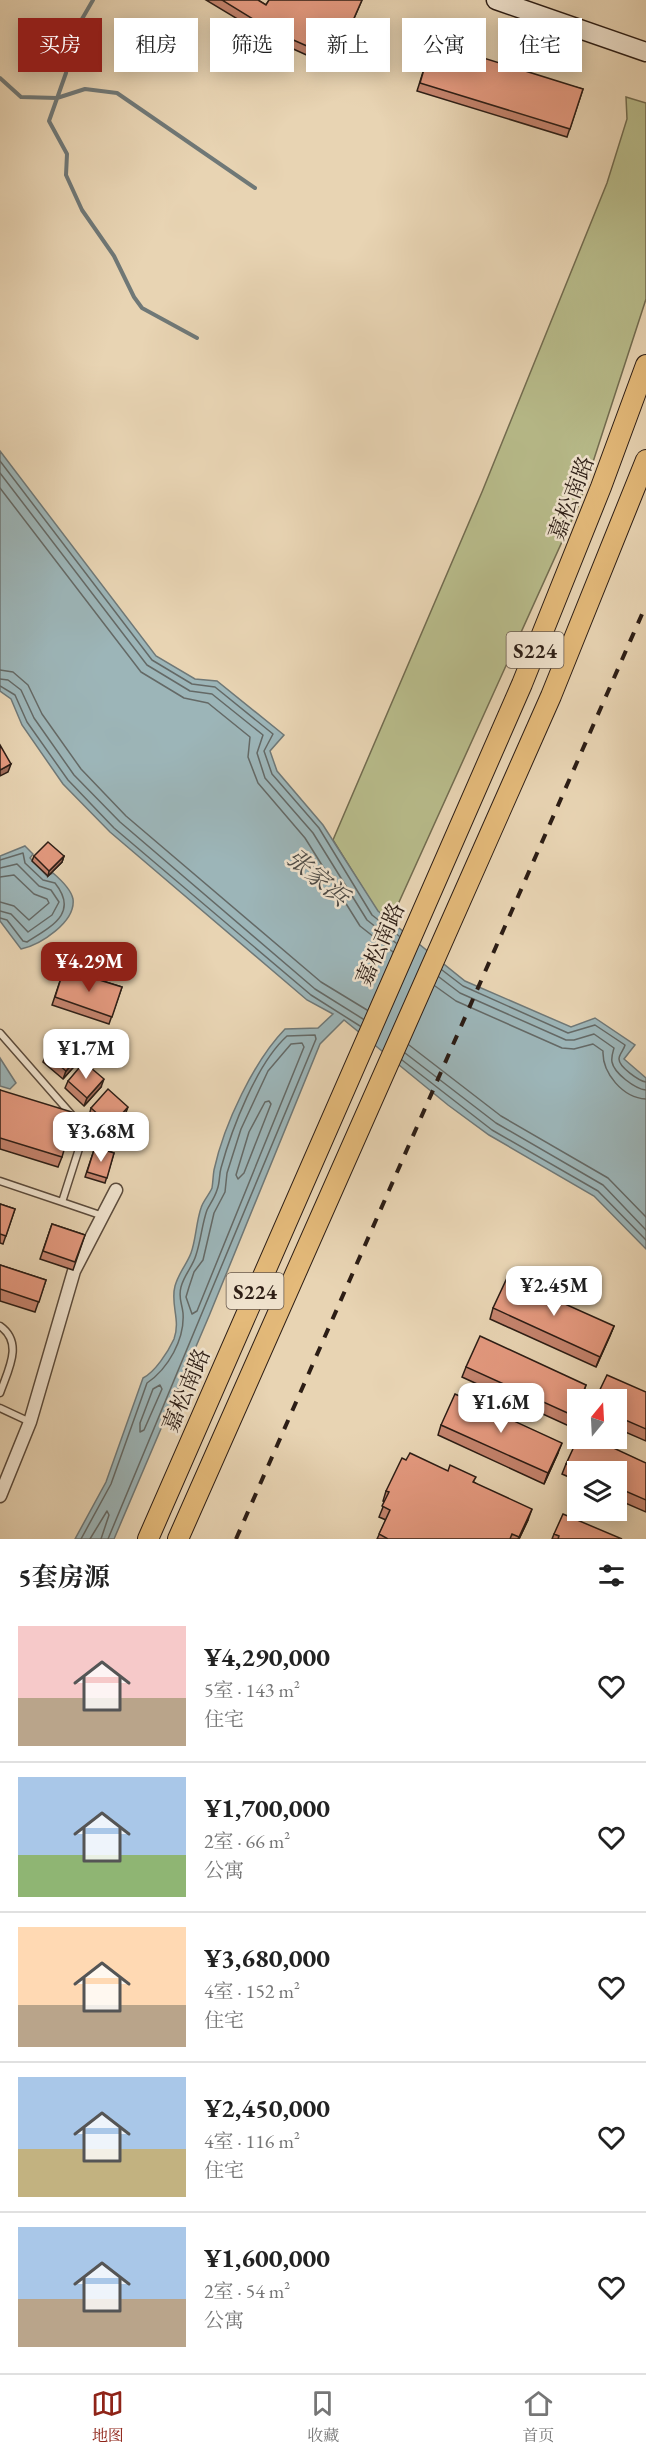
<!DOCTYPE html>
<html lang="zh">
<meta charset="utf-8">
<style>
:root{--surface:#fff;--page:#f6f6f6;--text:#222;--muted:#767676;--line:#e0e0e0;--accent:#8f2418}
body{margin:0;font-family:"EB Garamond","Noto Serif SC",serif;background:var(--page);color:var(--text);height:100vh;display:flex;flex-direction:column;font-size:22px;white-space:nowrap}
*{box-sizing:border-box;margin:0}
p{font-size:20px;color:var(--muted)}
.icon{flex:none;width:33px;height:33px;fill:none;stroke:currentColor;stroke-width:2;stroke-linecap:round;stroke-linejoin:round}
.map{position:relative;height:1539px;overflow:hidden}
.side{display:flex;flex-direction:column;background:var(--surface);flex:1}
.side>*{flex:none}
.hud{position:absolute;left:18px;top:18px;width:610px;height:54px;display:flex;gap:12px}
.needle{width:39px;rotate:18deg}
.tools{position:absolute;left:567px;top:1389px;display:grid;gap:12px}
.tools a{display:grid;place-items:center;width:60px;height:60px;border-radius:0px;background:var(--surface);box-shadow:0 3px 15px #0003;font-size:30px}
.price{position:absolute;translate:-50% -51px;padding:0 14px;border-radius:12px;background:#fff;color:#222;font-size:20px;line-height:39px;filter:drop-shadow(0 2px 3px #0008)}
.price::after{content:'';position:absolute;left:50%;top:36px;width:18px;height:14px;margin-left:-9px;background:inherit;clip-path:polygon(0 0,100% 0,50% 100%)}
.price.selected{background:var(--accent);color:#fff}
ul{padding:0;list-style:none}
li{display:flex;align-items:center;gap:18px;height:150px;padding:0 18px}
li+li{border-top:2px solid var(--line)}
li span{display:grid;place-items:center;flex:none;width:168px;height:120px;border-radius:0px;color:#555}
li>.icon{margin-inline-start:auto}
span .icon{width:72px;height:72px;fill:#fffc;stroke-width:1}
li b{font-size:26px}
h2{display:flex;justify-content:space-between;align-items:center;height:72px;padding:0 18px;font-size:26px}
.tag{padding:0 21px;border-radius:0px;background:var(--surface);box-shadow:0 3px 15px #0003;font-size:21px;line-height:54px}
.tag.selected{background:var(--accent);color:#fff}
.tab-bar{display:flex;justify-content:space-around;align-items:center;height:84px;border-top:2px solid var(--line);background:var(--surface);font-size:16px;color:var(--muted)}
.tab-bar a{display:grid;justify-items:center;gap:3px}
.tab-bar .selected{color:var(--accent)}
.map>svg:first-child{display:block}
.green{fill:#b8bc8b;stroke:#726c50;stroke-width:1.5}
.water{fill:#9cb5b8;stroke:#6f7877;stroke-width:1.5}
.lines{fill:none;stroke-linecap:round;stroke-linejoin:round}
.shore{stroke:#646966;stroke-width:1.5}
.stream{stroke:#6f7877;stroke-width:4}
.lane-casing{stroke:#5b4b3c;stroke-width:9}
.street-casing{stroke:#5b4b3c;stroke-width:15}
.secondary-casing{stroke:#2c1d15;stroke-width:21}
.primary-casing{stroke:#2c1d15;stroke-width:22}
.lane{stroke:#f0e3ce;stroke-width:6}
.street{stroke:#f0e3ce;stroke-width:12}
.secondary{stroke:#f0e3ce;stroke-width:18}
.primary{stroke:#e4ba7a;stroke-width:20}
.rail{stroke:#2c1d15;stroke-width:4;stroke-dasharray:10 10;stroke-linecap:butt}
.wall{fill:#c5846e;stroke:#2c1d15;stroke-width:1.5}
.shaded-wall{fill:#a06c5a;stroke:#2c1d15;stroke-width:1.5}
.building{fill:#e59a80;stroke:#2c1d15;stroke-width:1.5}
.labels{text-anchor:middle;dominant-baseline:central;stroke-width:5;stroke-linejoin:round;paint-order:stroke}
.shield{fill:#f0e3ce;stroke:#67584c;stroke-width:1.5}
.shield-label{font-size:21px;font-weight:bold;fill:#2c1d15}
.street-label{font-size:22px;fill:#2c1d15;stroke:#f0e3ce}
.water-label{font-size:24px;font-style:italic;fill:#4e4b46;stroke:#f0e3ce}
</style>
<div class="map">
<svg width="646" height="1539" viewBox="0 0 646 1539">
<rect width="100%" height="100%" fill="#e8d4b3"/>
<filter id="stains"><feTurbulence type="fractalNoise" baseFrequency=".00333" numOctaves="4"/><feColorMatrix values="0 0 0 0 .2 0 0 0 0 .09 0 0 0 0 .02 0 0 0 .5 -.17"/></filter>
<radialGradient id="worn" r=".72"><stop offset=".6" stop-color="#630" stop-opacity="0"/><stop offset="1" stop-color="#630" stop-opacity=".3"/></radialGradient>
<path class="green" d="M626,97L646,103V299L580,502L390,922L377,911L333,840L482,492L607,183L627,119Z"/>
<path class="water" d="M0,451L156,656L195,679L217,681L284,735L270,751L277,771L323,825L378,911L465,981L571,1027L595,1018L635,1045L624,1059L646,1078V1249L594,1196L489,1135L448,1105L344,1020L320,1044L209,1316L114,1539H75L106,1482L143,1378C155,1372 168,1352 174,1339C181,1320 170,1304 175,1286C179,1272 187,1264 191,1253C196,1239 196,1223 201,1208C203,1201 209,1195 212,1188C213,1182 213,1176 214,1170C224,1124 254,1061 285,1029L318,1028L333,1014L307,1000L110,832L63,784L22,725L11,699L0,691Z
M25,846L33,854L30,858L47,876L53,873C60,879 71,889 73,899C76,922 40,945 21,949L0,921V856Z
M0,1058L16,1083L10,1089L0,1086Z"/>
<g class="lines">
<path class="shore" d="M0,461L152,660L192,684L215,687L273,734L264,751L272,774L319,828L372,915L399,936
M0,473L147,665L190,691L212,694L263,735L257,753L265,778L313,833L367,920L396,943
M0,488L141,672L184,698L208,703L250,737L248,757L258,783L305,838L360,926L393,952
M0,670L13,672L28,685L42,714L81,769L126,816L321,982L367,1010
M0,679L8,680L21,690L34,718L74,775L120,822L315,989L363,1019
M0,686L15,695L27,722L68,780L114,828L311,995L360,1026
M0,860L23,853L25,863L43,880L55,883C79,913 52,926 27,942L23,941L7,920L0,918
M0,868L17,864L39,886L51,890L59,902L52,915L28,932L11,914L0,911
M0,877L14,875L34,894L47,899L49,903L29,920L14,906L0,902
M442,970L463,986L568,1033L595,1025L625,1045C624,1050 619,1054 619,1059C619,1067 639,1081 646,1082
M439,977L460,993L566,1040H574L594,1034L614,1048C613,1052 611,1057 612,1062C614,1073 635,1089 646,1090
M435,986L456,1001L562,1048L574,1049L593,1044L603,1051C602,1073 623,1098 646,1099
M302,1043L304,1047L197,1311L192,1314L186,1297L189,1287L194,1272L203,1260L214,1213L225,1192L227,1173L241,1129L268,1071L291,1044Z
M409,1045L501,1116L608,1178L646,1217
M405,1053L496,1123L603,1185L646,1230
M402,1060L492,1130L598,1191L646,1240
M269,1101L271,1104L244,1173L238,1179L236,1175L249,1132L265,1102Z
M160,1385L162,1389L144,1430L140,1432V1423L153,1389Z
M81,1539L111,1484L147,1383C168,1369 185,1339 183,1313C182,1303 178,1298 181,1287C184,1275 193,1266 196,1255C201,1240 202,1224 207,1210C210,1204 215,1197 217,1190C220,1183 219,1175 221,1168C232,1128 257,1063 287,1036L315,1035L316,1039L108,1539
M90,1539L107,1511L109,1515L101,1539"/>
<path class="stream" d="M93,0L71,38L66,73L49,121L67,154L66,175L82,210L114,256L134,297L142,308L197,338
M0,78L21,97L57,98L85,89L117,93L255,188"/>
<g class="lane-casing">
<path id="lane" d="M0,1033L85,1130L62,1202L0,1181
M62,1202L103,1216
M0,1326C24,1343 8,1370 0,1393
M0,1408L30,1422"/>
</g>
<g class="street-casing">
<path id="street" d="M0,1496L30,1422L74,1271L116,1190"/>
</g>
<g class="secondary-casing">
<path id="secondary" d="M496,0L646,52"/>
</g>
<g class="primary-casing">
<path id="primary" d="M148,1539L522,684L601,487L646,365
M178,1539L551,696L646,460"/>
</g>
<use href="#lane" class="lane"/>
<use href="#street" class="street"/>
<use href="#secondary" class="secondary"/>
<use href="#primary" class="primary"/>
<path class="rail" d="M236,1539L646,605"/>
</g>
<path class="wall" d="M206,0H258L266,5L269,0H362L333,67L269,38Z
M430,50L583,89L567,137L417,91Z
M34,856H64L62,862L48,876L32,861Z
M64,969L122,987L109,1024L52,1005Z
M82,1053L80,1060L63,1079L43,1062L46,1054Z
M68,1081L101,1087L84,1106L65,1088Z
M0,1090L62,1157L58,1167L0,1149Z
M91,1108L125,1115L108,1134L89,1116Z
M95,1147L114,1153L105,1183L85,1177Z
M0,1204L15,1209L3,1244L0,1243Z
M52,1224L85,1235L73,1270L40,1259Z
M0,1265L46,1280L35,1312L0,1301Z
M493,1308L614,1326L596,1367L490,1319Z
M466,1367L586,1385L581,1400H578V1406L569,1426L462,1377Z
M646,1392V1441L616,1428V1400Z
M441,1425L558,1453L544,1484L438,1435Z
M646,1463V1512L616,1499V1472H578V1481L562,1474L566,1464Z
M474,1482L528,1520L519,1539H377L386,1520L379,1517L385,1502L383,1501L386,1491Z
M554,1534L622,1539H552Z"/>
<path class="shaded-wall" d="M11,764L8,772L0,776V770Z
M64,856L62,862L48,876L49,871Z
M82,1053L80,1060L63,1079L66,1071Z
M104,1079L101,1087L84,1106L87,1098Z
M128,1107L125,1115L108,1134L111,1126Z
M614,1326L610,1336L596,1367L600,1357Z
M562,1443L558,1453L544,1484L548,1473Z
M532,1509L528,1520L519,1539H518Z"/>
<path class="building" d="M222,0H258L266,5L269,0H362L336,59L271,30Z
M432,42L583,89L570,129L420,83Z
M0,745L11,764L0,770Z
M48,842L64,856L49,871L34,856Z
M64,969L122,987L112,1017L55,997Z
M63,1035L82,1053L66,1071L46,1054Z
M84,1062L104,1079L87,1098L68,1081Z
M108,1089L128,1107L111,1126L91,1108Z
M0,1090L75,1113L62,1157L0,1138Z
M95,1147L114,1153L107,1178L87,1172Z
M0,1204L15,1209L6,1236L0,1234Z
M52,1224L85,1235L75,1262L43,1251Z
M0,1265L46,1280L39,1302L0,1289Z
M507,1278L614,1326L600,1357L493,1308Z
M480,1336L586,1385L580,1400H578V1404L572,1415L466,1367Z
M607,1375L646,1392V1429L616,1416V1400H595Z
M455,1394L562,1443L548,1473L441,1425Z
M578,1438H592L646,1463V1500L616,1487V1472H583L566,1464Z
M410,1453L448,1471L450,1465L476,1477L473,1482L532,1509L519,1537L512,1534L510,1539H388L379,1534L390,1510L382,1506L389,1492L386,1491L402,1458L406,1460Z
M563,1514L622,1539H558L559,1536L554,1534Z"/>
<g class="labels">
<g class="shield">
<rect x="506.5" y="632" width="57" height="36" rx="4.5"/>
<rect x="226.5" y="1273" width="57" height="36" rx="4.5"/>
</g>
<g class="shield-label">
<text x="535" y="650">S224</text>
<text x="255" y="1291">S224</text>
</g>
<g class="street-label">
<text transform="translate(571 498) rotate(-69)">嘉松南路</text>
<text transform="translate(380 944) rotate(-66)">嘉松南路</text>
<text transform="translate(186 1390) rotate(-67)">嘉松南路</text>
</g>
<g class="water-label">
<text transform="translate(318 877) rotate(40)">张家浜</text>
</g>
</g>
<rect width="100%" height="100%" filter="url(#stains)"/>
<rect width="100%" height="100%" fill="url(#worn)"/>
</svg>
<div class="tools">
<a><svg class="needle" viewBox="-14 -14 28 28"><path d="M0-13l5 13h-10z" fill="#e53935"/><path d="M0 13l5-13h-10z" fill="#767676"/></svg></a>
<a><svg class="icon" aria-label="layers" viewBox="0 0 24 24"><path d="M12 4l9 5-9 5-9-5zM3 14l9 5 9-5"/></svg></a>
</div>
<b class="price selected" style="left:89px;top:993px">¥4.29M</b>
<b class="price" style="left:86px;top:1080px">¥1.7M</b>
<b class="price" style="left:101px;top:1163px">¥3.68M</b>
<b class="price" style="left:554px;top:1317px">¥2.45M</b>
<b class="price" style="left:501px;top:1434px">¥1.6M</b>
<div class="hud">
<a class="tag selected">买房</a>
<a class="tag">租房</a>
<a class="tag">筛选</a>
<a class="tag">新上</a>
<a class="tag">公寓</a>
<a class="tag">住宅</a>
</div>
</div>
<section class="side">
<h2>5套房源<svg class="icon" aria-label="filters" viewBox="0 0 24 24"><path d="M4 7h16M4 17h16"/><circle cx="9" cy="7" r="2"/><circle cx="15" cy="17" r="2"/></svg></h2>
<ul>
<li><span style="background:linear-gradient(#f6c9c9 60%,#b9a48a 0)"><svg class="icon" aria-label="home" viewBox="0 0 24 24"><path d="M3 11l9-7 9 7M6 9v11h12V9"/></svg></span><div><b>¥4,290,000</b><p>5室 · 143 m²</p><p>住宅</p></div><svg class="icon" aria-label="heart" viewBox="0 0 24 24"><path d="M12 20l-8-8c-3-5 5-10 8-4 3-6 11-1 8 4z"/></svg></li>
<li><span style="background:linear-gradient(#a9c7e8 65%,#8fb573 0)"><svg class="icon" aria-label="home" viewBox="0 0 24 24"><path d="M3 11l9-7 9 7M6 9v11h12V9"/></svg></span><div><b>¥1,700,000</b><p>2室 · 66 m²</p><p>公寓</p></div><svg class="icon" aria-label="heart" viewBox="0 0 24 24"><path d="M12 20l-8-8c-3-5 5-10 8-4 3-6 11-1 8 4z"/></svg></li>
<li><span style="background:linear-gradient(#ffd9b3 65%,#b9a48a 0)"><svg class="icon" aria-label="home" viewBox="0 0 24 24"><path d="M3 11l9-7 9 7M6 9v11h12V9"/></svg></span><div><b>¥3,680,000</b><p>4室 · 152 m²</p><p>住宅</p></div><svg class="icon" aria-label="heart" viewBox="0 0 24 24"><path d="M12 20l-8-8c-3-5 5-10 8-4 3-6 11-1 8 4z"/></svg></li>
<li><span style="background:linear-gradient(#a9c7e8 60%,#c2b280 0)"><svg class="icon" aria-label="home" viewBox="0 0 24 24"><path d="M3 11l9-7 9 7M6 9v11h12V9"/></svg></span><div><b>¥2,450,000</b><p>4室 · 116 m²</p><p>住宅</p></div><svg class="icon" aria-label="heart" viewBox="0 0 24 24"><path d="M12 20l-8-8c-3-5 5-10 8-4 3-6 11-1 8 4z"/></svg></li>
<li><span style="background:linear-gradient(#a9c7e8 60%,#b9a48a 0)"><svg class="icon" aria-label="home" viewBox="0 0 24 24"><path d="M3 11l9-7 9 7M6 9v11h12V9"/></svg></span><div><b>¥1,600,000</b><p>2室 · 54 m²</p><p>公寓</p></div><svg class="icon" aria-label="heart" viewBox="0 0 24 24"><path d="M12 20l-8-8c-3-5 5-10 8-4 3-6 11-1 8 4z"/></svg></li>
</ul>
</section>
<nav class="tab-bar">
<a class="selected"><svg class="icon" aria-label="map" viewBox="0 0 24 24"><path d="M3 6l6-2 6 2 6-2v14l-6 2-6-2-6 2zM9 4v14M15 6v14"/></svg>地图</a>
<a><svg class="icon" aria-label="saved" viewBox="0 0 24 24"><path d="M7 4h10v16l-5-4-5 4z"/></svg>收藏</a>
<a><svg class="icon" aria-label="home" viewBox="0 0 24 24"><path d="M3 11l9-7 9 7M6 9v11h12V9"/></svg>首页</a>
</nav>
